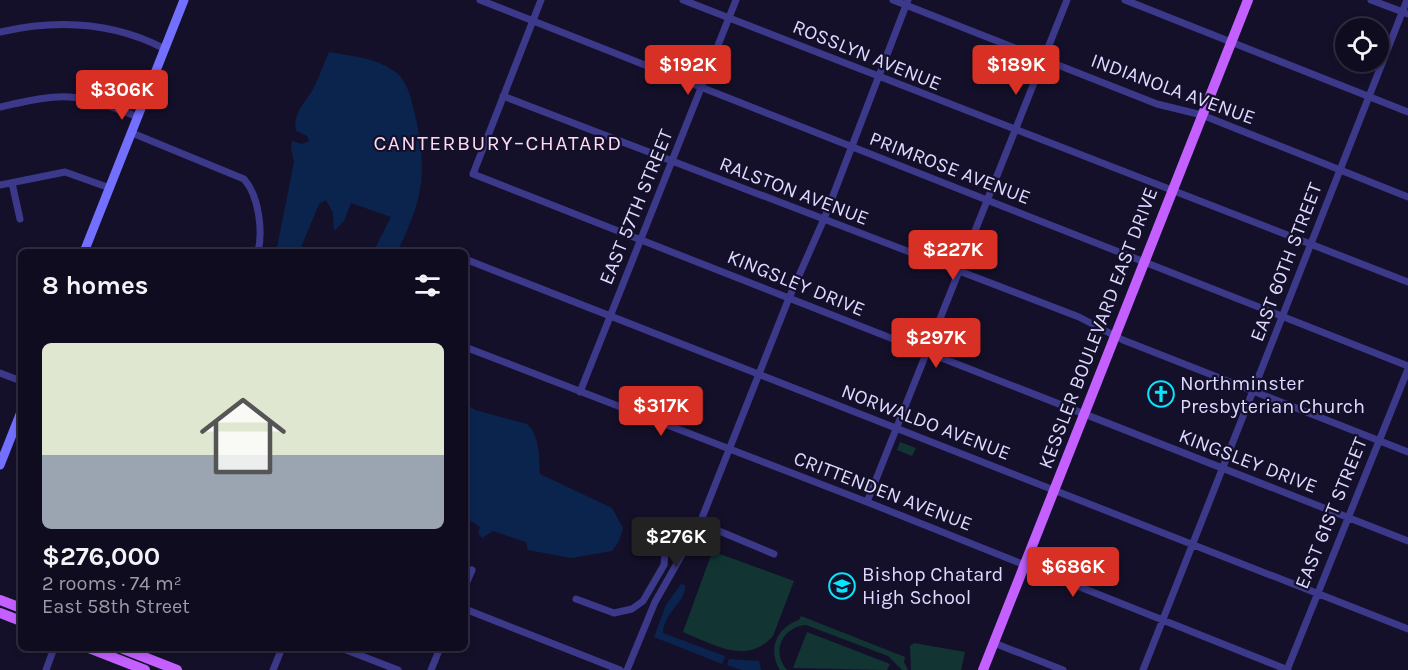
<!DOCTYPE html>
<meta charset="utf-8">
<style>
:root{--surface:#0f0c20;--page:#1d1a2d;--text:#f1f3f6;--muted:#9b9ba5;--line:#2f2c3e;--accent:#d93025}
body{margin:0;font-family:Karla,sans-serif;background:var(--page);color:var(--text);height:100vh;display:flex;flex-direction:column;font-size:22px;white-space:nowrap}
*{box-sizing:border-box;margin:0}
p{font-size:20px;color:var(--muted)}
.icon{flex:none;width:33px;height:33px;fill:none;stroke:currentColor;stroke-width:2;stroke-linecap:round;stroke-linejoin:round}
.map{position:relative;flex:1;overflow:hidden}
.side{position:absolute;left:18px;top:249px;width:450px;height:402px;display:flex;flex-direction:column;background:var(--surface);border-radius:9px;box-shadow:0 3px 9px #0003,0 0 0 2px var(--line)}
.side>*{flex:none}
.controls{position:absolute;left:1335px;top:18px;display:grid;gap:12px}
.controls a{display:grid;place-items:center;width:54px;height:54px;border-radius:50%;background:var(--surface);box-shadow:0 3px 9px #0003,0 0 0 2px var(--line);font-size:30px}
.price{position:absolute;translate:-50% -51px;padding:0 14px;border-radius:6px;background:var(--accent);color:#fff;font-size:20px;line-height:39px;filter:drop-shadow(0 2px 3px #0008)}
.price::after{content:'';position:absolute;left:50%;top:36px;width:18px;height:14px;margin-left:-9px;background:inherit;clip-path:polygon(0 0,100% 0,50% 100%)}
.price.on{background:#222;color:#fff}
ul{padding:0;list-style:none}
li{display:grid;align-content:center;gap:12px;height:318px;padding:0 24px}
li+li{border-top:2px solid var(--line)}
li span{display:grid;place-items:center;height:186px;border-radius:9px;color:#555}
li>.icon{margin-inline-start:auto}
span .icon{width:108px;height:108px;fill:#fffc;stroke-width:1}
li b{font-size:26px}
h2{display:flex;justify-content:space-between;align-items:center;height:72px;padding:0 24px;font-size:26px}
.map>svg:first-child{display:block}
.green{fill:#123533}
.water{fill:#0b244e}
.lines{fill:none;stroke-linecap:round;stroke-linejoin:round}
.street{stroke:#3c398b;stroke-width:7}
.secondary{stroke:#7370ff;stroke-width:9}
.primary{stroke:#c360ff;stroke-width:10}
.labels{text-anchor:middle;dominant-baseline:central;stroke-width:4.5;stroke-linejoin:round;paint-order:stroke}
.street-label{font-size:20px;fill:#ddd9ff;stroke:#14102a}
.poi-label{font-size:20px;fill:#ddd9ff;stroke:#14102a;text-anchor:start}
.neighbourhood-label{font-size:21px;letter-spacing:1.5px;fill:#ffdbf2;stroke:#14102a}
</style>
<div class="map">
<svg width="1408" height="670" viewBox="0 0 1408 670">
<rect width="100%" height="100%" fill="#14102a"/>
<path class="green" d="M900,442L916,448L912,456L897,450Z
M717,553L794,581L773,636C746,666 713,644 683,632L711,555Z
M801,616L905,657L904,662L908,670H902L888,656L806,625C782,627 771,652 787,670H780C767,650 777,627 799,620Z
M807,632L890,664L887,670L793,668Z
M914,643L965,652L961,670H911L910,646Z"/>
<path class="water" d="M329,52C352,56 379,58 398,74C408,83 412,102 415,115C428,172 423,200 397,252H373L391,217L351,203L344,221L334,231L333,213L326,200L319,204L299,252H276L294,162L291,148L292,141L302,144L309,141L307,136L296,131C292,111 309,100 316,83C321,73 324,62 329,52Z
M465,403L475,410L527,424C540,435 539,458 540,474L612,508L623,528L619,541L612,551L571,558L528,550L526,542L493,531L482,538L478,533L480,527L465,517Z
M681,584L685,585C687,601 664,612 663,633L725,656L722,664L654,637L666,605Z
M729,659L759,661L761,670H741L727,665Z"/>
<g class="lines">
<path class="street" d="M480,0L1408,366
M541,0L473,174L1408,541
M683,0L1408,282
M893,0L1157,104L1202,115L1408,197
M1125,0L1408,112
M1371,0L1408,14
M0,32C57,19 112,21 165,49
M503,96L1079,317L1123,340L1408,452
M0,107C66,92 75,92 138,117
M132,133L244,179C259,196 263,231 258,252
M12,183L20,219
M0,185L65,172L110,188
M465,259L1408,629
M465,347L867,502L1288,670
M0,373L21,381
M580,392L736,0
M867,502L1067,0
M700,523L774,554
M465,586L472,570
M576,599L614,613L632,609L643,601L664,565L665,553L658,549
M465,609L620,670
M994,643L1063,670
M341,648L398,670
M46,670L54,648
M273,670L282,648
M431,670L440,648
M627,670L655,602L700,523L789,298L824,219L908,0
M1143,670L1407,0
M1287,670L1408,369"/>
<path class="secondary" d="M84,252L184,0
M0,465L21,412"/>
<path class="primary" d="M0,600L21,608
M0,613L21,621
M89,648L145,670
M121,648L177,670
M983,670L1248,0"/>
</g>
<defs>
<g id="church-ring" transform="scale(1.35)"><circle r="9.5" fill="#14102a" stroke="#05e6ff" stroke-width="1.5"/><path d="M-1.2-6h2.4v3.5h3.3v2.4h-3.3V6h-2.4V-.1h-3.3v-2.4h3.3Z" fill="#05e6ff"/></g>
<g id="school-ring" transform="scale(1.35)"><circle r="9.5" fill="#14102a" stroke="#05e6ff" stroke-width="1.5"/><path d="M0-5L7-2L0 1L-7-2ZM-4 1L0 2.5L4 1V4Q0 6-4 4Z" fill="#05e6ff"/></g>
</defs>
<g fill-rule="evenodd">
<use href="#church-ring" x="1161" y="394"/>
<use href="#school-ring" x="842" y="586"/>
</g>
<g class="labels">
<g class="street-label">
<text transform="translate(867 55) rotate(22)">ROSSLYN AVENUE</text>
<text transform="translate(1173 89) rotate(20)">INDIANOLA AVENUE</text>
<text transform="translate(950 168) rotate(21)">PRIMROSE AVENUE</text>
<text transform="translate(794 191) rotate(21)">RALSTON AVENUE</text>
<text transform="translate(636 207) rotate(-68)">EAST 57TH STREET</text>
<text transform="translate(1286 262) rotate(-69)">EAST 60TH STREET</text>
<text transform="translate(796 283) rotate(22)">KINGSLEY DRIVE</text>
<text transform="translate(1098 328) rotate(-69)">KESSLER BOULEVARD EAST DRIVE</text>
<text transform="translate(926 422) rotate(21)">NORWALDO AVENUE</text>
<text transform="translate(1248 461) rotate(21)">KINGSLEY DRIVE</text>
<text transform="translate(883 491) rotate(21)">CRITTENDEN AVENUE</text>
<text transform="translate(1331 513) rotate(-68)">EAST 61ST STREET</text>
</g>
<g class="poi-label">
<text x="1180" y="383">Northminster<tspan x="1180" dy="23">Presbyterian Church</tspan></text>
<text x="862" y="574">Bishop Chatard<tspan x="862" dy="23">High School</tspan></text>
</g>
<g class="neighbourhood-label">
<text x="498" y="143">CANTERBURY–CHATARD</text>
</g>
</g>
</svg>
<div class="controls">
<a><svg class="icon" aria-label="locate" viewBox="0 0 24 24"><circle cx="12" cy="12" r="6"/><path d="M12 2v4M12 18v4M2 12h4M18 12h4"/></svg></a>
</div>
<b class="price" style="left:688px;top:96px">$192K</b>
<b class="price" style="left:1016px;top:96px">$189K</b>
<b class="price" style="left:122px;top:121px">$306K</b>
<b class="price" style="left:953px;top:281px">$227K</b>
<b class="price" style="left:936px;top:369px">$297K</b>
<b class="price" style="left:661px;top:437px">$317K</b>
<b class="price on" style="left:676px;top:568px">$276K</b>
<b class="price" style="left:1073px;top:598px">$686K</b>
<section class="side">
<h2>8 homes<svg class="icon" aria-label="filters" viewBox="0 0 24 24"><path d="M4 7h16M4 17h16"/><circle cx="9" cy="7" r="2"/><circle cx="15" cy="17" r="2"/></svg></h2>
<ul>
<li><span style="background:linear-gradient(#dfe7d0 60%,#9aa5b1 0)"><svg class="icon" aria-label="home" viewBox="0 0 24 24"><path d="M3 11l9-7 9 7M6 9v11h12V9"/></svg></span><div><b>$276,000</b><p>2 rooms · 74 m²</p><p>East 58th Street</p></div></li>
</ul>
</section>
</div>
